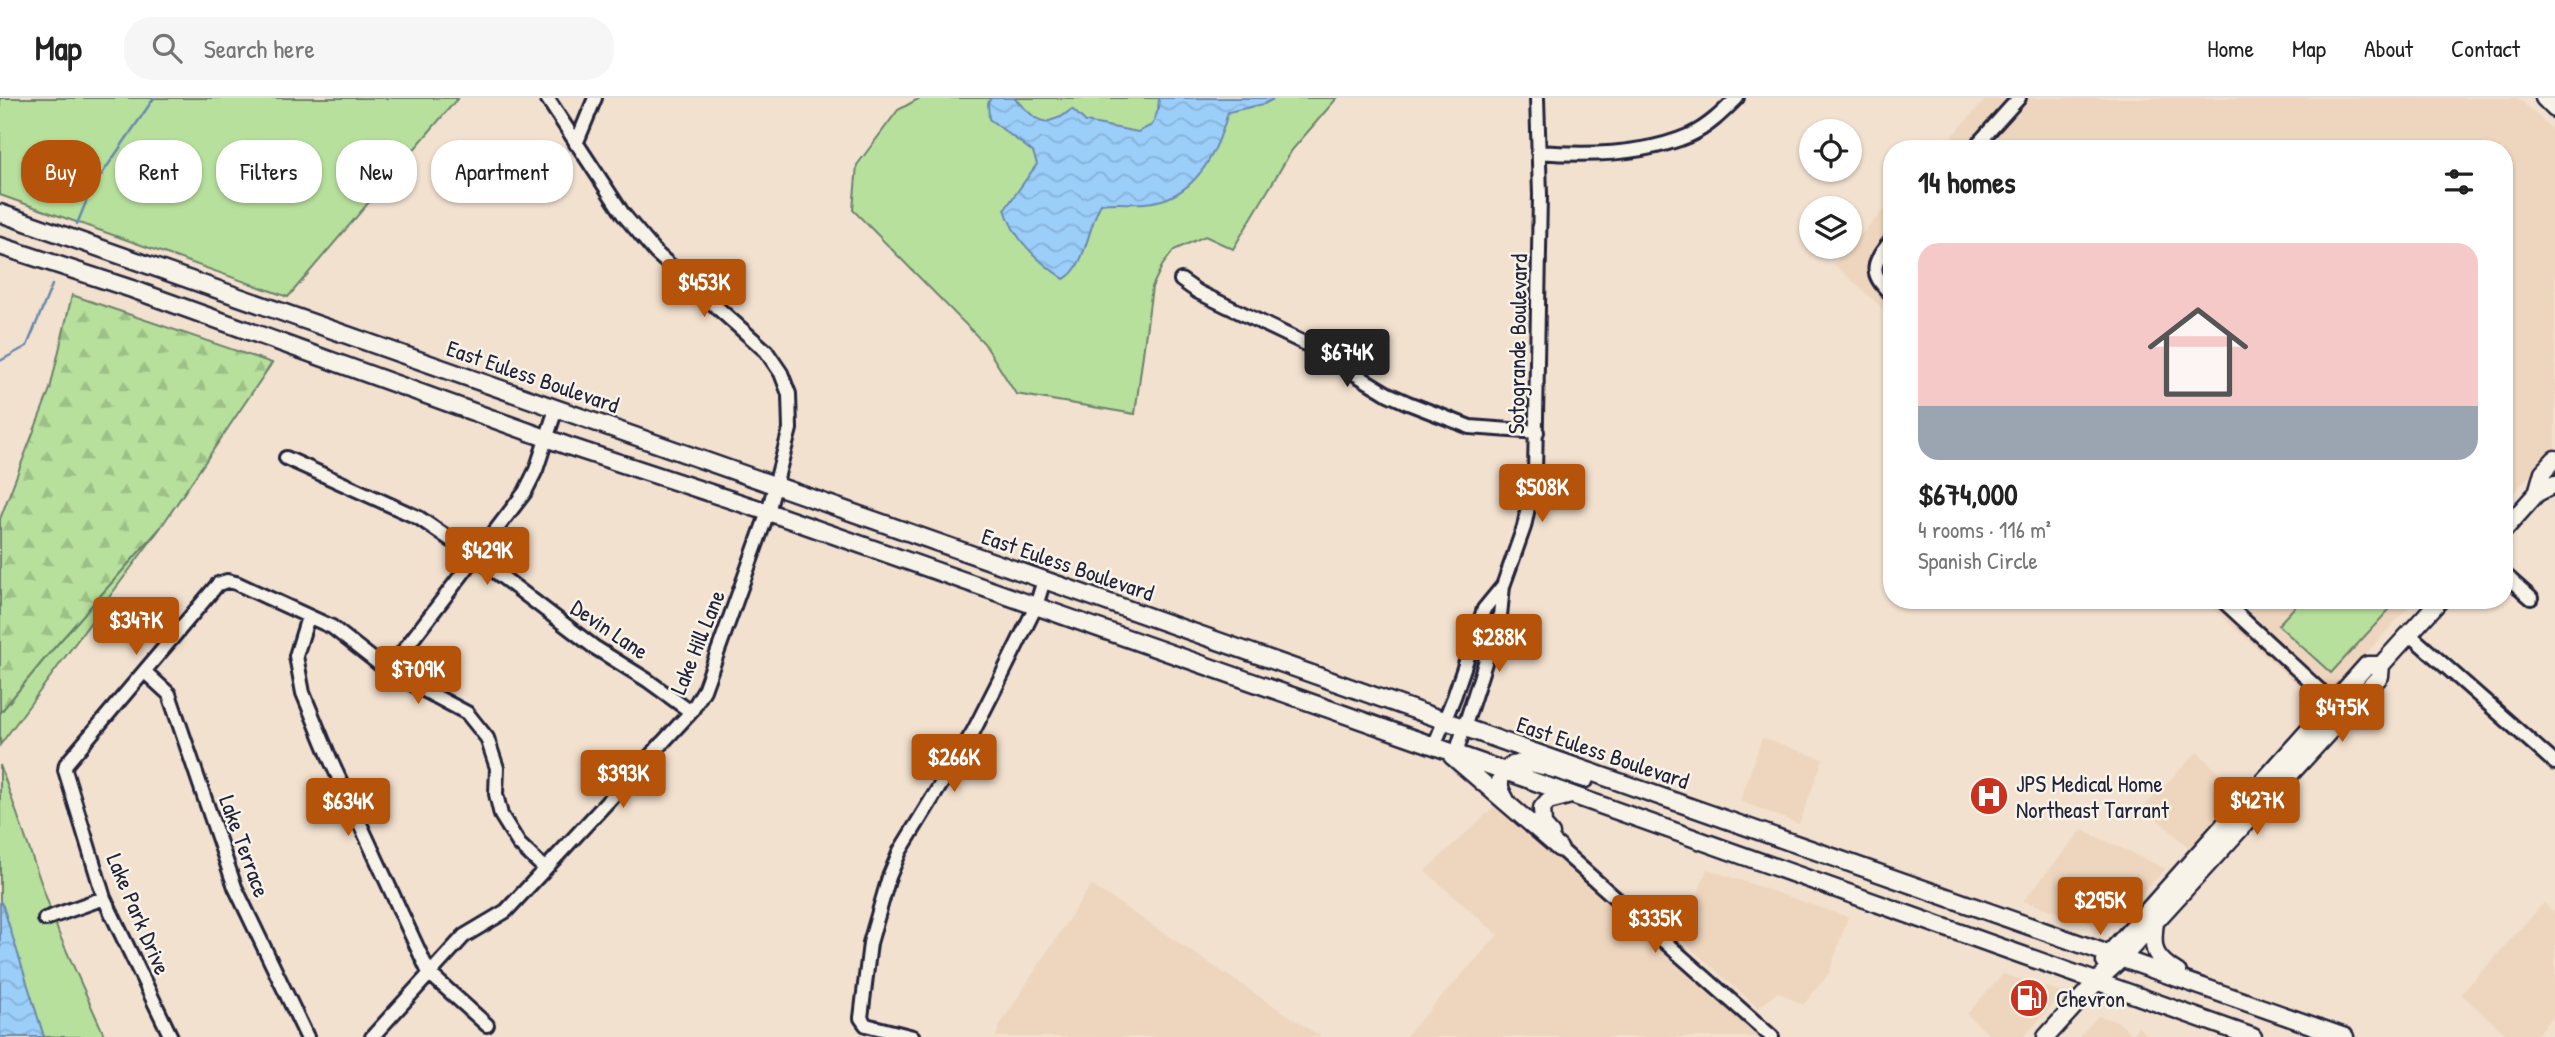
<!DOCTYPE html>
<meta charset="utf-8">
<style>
:root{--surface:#fff;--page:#f6f6f6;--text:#222;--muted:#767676;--line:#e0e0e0;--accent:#b45309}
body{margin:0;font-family:"Patrick Hand",sans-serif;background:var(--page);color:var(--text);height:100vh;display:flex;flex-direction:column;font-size:26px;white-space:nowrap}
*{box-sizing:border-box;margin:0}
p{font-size:23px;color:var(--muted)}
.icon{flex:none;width:38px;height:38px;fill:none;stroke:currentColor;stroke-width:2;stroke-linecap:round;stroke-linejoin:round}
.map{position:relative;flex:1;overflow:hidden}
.drawer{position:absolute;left:1883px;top:42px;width:630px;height:469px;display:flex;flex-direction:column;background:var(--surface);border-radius:28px;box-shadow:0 2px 5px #0004}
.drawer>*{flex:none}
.guide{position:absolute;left:21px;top:42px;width:665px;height:63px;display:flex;gap:14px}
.buttons{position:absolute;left:1799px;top:21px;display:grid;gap:14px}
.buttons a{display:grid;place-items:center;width:63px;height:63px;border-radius:50%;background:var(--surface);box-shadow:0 2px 5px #0004;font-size:35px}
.price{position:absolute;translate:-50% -60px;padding:0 16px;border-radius:7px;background:var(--accent);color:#fff;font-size:23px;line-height:46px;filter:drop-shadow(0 2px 4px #0008)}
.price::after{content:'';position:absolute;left:50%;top:42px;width:21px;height:16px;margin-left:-10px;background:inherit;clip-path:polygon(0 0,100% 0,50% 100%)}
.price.on{background:#222;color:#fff}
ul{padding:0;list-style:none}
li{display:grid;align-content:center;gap:14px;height:371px;padding:0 35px}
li+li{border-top:2px solid var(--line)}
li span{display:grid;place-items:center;height:217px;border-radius:21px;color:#555}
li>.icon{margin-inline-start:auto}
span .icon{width:126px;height:126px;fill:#fffc;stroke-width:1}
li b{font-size:30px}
h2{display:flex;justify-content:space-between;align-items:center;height:84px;padding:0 35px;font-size:30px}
.chip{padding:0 24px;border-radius:28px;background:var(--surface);box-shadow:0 2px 5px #0004;font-size:24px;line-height:63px}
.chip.on{background:var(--accent);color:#fff}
header{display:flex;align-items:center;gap:42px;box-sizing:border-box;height:98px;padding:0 35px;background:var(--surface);border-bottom:2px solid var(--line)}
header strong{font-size:33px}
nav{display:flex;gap:38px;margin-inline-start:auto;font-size:24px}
.search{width:490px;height:63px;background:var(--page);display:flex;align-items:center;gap:18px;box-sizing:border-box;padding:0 24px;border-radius:28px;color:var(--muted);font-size:26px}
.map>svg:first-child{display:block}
.built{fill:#eed5be}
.green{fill:#b7e09c;stroke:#6c816c;stroke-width:2}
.forest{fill:url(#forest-firs);stroke:#6c816c;stroke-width:2}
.water{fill:url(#water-waves);stroke:#6b89ad;stroke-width:2}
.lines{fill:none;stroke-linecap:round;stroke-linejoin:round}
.stream{stroke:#6b89ad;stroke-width:2.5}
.minor-casing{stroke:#22223b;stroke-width:18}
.major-casing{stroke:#22223b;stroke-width:21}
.minor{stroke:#f7f3e8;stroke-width:12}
.major{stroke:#f7f3e8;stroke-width:16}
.labels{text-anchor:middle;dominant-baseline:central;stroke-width:5;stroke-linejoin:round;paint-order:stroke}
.street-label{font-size:23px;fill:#22223b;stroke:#f7f3e8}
.poi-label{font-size:23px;fill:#22223b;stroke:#f7f3e8;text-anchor:start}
</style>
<header>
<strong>Map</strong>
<div class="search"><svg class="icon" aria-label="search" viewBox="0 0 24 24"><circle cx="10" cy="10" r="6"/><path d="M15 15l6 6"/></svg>Search here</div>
<nav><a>Home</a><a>Map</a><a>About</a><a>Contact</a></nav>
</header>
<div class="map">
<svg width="2555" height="939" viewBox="0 0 2555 939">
<defs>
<pattern id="forest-firs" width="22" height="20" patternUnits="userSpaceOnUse" patternTransform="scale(1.75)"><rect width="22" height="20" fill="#b7e09c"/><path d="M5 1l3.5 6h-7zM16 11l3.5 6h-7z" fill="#9dc087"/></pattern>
<pattern id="water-waves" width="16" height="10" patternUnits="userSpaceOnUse" patternTransform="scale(1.75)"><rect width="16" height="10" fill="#9bcef9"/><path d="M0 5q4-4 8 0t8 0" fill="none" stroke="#85b1d6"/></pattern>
</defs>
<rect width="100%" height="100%" fill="#f2e1cf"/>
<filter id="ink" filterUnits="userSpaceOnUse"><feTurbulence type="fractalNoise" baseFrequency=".0143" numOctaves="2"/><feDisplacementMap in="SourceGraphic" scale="14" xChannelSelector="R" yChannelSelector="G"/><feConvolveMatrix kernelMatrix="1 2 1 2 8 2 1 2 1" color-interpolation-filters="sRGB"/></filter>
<g filter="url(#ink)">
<path class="built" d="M1987,0H2518L2555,34V350L2504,405V51H1940Z
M1892,103V219L1834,166Z
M2204,502H2415L2319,607Z
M1762,640L1823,661L1799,726L1740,703Z
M2197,654L2240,694L2189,750L2144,709Z
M1498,705L1632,822L1763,939H1405L1498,837L1425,773Z
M2082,732L2166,771L2120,816L2101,828L2023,803Z
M1707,771L1848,819L1829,875L1803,907L1778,894L1758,910L1681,842Z
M1091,787L1321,939H996L1001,925Z
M2544,805L2555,815V917L2535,939H2509L2461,896Z
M2003,876L2059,893L2057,903L2023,939H1991L1967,916Z
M2098,918L2117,923L2132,936L2138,929L2149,939H2079Z"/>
<path class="green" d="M0,0H458L288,199L0,97Z
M920,0H1337L1292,52L1233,151L1205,138L1174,152L1162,168L1152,189L1135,316L1016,296L984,245L853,112L857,67L898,12Z
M161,429L0,647V615L46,559Z
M2301,502H2398L2331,575L2278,527Z
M0,667L59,836L105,939H44L0,803Z"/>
<path class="forest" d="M72,197L272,265L161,429L46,559L0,615V421L50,291Z"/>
<path class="water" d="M991,0H1014L1035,20L1046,24L1061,19L1072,11L1086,24L1138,34L1152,27L1158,12L1159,0H1275L1264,6L1228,14C1217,56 1194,102 1145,105C1130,106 1116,104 1101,106C1088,127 1086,170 1064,181C1039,164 1013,141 1005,111L1037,66L1033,54L989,21L988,5Z
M0,803L3,808L44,939H0Z"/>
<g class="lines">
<path class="stream" d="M77,126L91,92L154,0
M0,263L27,248L52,187"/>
<g class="minor-casing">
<path id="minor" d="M576,46L595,0
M1973,51L2019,0
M1538,54C1587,58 1644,57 1690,37C1708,29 1723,14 1737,0
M1892,142C1872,165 1868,175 1892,197
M1181,182L1198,194L1306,246L1388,296L1408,305L1470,329L1537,334
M286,360L419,420L476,459L594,549L647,582L691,614
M2504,476L2531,500
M2222,502L2340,611
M308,519L296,558L303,595L331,663L429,875L487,927
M2409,536L2555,665
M388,573L525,394L536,372L556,311
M145,574L169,596L235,789L307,939
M1434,648L1454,599L1484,511L1502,489
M1456,655L1500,518L1503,488L1524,429L1535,376L1540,97L1537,0
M1559,750L1772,939
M45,821L104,800
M171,939L104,800L65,672L66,666L218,486L227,483L236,485L332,529L388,573L467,615L487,640L497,670L496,696L501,717L519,746L545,771
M372,939L464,838L506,813L691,614L704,592L768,414L790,331L789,296L781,275L766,253L656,155L623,116L547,0
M913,939L866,927L861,920L870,845L889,779L900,753L973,634L1002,577L1036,508L1044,482"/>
</g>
<g class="major-casing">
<path id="major" d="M2544,0L2555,11
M0,115L2345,939
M0,148L132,191L568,348L768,414L1423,644L2253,939
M2537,395L2543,374L2555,361
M2504,432L2537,395L2555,386
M1452,658L1559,750
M1508,706C1502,695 1496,688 1503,675C1516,652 1564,676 1585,681
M1551,736L1543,727L1542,710L1548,703L1571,697
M2155,824C2151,852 2154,860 2178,875
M2105,864L2109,856L2367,567H2381
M2046,939L2097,883L2121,861L2380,578L2381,567L2440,502"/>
</g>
<use href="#minor" class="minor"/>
<use href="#major" class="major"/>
</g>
</g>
<defs>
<g id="hospital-disc" transform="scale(2.0125)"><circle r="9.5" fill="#c8321e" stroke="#f7f3e8"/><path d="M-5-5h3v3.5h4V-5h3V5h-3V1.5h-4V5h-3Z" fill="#fff"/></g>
<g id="fuel-disc" transform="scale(2.0125)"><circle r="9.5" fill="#c8321e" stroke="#f7f3e8"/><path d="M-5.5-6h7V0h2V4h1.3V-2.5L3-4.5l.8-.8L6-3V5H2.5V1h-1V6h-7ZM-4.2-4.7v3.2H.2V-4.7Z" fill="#fff"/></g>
</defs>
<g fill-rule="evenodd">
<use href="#hospital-disc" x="1989" y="698"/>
<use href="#fuel-disc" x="2029" y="900"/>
</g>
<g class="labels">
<g class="street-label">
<text transform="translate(1517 246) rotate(-89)">Sotogrande Boulevard</text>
<text transform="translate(533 278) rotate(19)">East Euless Boulevard</text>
<text transform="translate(1068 466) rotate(19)">East Euless Boulevard</text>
<text transform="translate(610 531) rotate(34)">Devin Lane</text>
<text transform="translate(697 544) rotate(-68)">Lake Hill Lane</text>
<text transform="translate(1603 654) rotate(19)">East Euless Boulevard</text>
<text transform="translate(245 748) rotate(70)">Lake Terrace</text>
<text transform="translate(139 816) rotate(67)">Lake Park Drive</text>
</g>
<g class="poi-label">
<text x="2016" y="685">JPS Medical Home<tspan x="2016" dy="26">Northeast Tarrant</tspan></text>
<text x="2056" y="900">Chevron</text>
</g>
</g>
</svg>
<div class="buttons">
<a><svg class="icon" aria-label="locate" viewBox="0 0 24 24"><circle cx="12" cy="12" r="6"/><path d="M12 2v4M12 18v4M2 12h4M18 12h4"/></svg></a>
<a><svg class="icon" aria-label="layers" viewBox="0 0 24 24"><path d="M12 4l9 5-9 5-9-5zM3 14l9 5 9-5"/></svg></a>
</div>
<b class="price" style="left:704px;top:221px">$453K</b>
<b class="price on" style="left:1347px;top:291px">$674K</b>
<b class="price" style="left:1542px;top:426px">$508K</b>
<b class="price" style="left:487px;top:489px">$429K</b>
<b class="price" style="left:136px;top:559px">$347K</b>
<b class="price" style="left:1499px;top:576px">$288K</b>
<b class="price" style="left:418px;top:608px">$709K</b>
<b class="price" style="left:2342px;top:646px">$475K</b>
<b class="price" style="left:954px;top:696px">$266K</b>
<b class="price" style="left:623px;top:712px">$393K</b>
<b class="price" style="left:2257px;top:739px">$427K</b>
<b class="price" style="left:348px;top:740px">$634K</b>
<b class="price" style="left:2100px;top:839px">$295K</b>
<b class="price" style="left:1655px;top:857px">$335K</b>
<div class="guide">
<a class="chip on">Buy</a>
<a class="chip">Rent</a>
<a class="chip">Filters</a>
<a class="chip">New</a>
<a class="chip">Apartment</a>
</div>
<section class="drawer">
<h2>14 homes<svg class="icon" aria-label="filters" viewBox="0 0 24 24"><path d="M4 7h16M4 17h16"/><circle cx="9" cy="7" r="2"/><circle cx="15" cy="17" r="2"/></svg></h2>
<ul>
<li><span style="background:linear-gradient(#f6c9c9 75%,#9aa5b1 0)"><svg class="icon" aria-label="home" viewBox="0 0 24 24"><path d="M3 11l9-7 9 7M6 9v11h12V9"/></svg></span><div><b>$674,000</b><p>4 rooms · 116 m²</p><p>Spanish Circle</p></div></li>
</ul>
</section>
</div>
